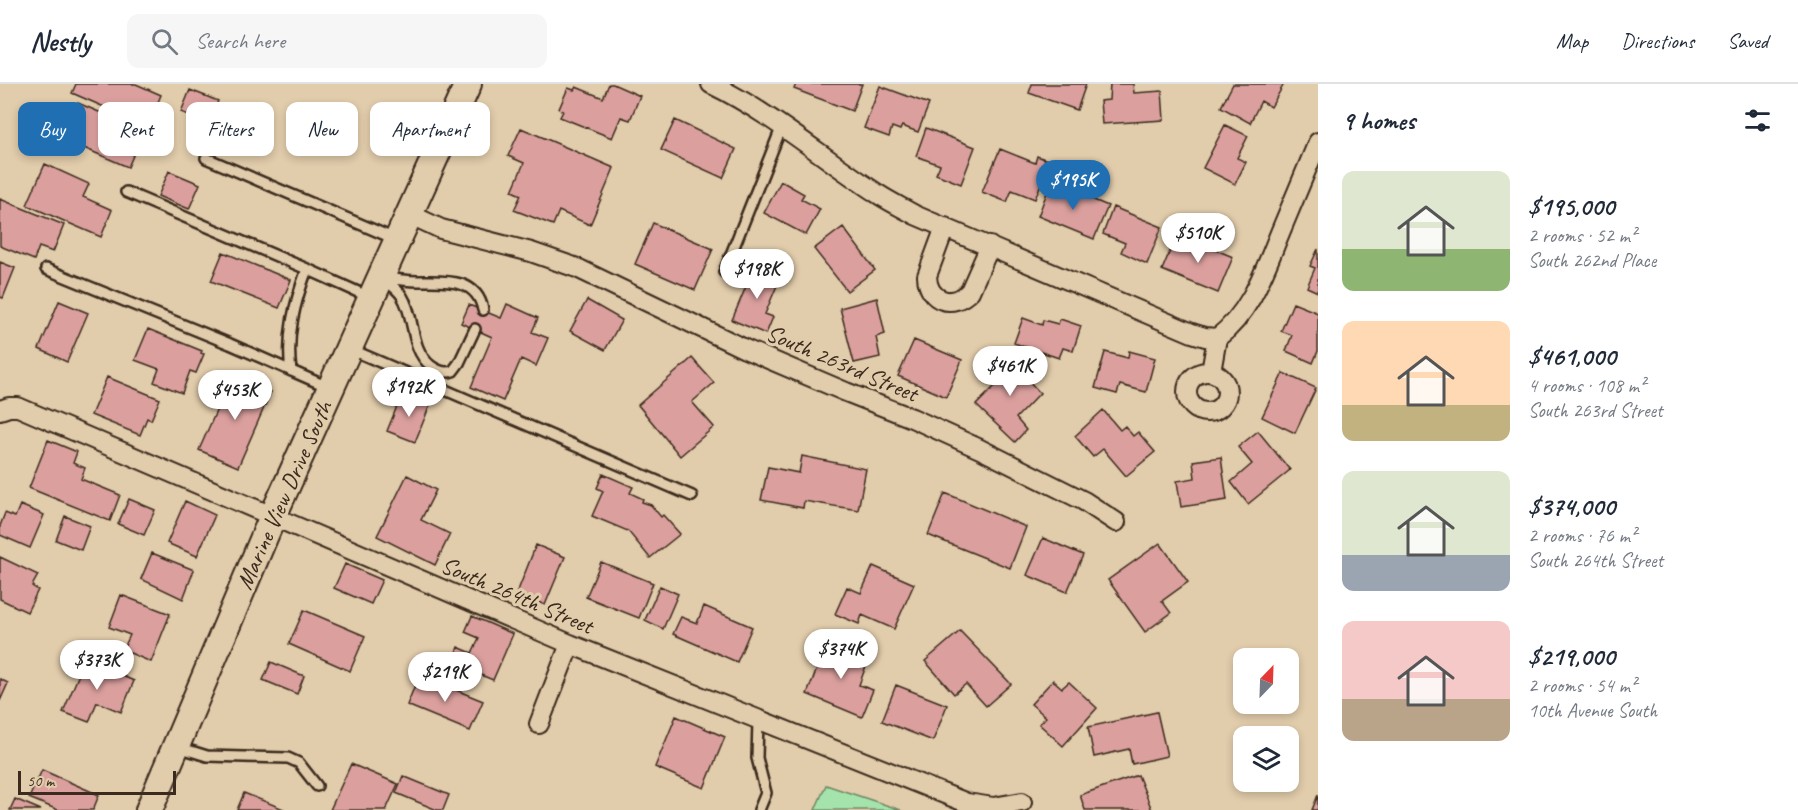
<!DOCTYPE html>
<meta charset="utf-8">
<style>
:root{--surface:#fff;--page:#f6f6f7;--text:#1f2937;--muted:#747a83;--line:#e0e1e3;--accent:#1f6fb2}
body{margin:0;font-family:Caveat,sans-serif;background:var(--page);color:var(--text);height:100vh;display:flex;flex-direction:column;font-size:22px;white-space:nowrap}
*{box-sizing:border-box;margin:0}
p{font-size:20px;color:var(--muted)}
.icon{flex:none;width:33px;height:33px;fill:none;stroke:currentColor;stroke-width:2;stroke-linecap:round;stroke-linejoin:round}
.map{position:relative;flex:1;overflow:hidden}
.panel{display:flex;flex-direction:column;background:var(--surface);width:480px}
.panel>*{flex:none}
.banner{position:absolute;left:18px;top:18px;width:570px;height:54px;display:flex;gap:12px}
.needle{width:39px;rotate:23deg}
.tools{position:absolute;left:1233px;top:564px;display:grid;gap:12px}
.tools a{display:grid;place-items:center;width:66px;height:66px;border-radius:12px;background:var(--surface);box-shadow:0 3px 9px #0003;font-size:30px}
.scale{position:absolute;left:18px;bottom:15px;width:158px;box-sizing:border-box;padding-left:6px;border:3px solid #3b2a1e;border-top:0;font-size:16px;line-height:21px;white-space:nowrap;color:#3b2a1e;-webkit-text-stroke:4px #e1ccab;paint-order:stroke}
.price{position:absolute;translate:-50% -51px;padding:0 14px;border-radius:21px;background:#fff;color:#222;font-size:20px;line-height:39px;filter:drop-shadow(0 2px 3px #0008)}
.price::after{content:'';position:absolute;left:50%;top:36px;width:18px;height:14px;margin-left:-9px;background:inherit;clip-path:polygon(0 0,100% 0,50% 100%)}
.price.selected{background:var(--accent);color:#fff}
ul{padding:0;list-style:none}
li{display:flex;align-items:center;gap:18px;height:150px;padding:0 24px}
li span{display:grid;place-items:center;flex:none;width:168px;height:120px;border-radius:12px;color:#555}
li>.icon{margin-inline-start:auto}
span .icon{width:72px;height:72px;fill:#fffc;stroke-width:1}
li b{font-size:26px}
h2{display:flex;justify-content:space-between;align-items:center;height:72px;padding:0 24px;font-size:26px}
.pill{padding:0 21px;border-radius:12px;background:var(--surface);box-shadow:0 3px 9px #0003;font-size:21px;line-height:54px}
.pill.selected{background:var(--accent);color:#fff}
header{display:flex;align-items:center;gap:36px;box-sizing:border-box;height:84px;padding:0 30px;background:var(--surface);border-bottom:2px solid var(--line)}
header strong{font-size:28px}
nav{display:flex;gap:33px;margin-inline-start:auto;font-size:21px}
.search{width:420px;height:54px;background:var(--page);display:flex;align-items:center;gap:15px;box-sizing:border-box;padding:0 21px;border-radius:12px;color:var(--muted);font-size:22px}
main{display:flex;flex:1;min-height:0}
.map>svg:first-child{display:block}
.green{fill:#a4e4ac;stroke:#708765;stroke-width:1.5}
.building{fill:#dba09e;stroke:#3b2a1e;stroke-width:1.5}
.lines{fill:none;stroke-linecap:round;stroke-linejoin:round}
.lane-casing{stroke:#3b2a1e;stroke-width:14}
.street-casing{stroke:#3b2a1e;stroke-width:22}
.secondary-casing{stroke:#3b2a1e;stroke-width:30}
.lane{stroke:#e1ccab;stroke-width:9}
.street{stroke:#e1ccab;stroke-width:18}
.secondary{stroke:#e1ccab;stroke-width:26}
.labels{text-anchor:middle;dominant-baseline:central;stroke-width:6;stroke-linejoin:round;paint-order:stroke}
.street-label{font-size:24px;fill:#3b2a1e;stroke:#e1ccab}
</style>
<header>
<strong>Nestly</strong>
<div class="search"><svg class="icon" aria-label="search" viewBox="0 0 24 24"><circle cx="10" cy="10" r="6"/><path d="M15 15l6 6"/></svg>Search here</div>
<nav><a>Map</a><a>Directions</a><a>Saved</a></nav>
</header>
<main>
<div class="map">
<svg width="1318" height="726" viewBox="0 0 1318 726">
<rect width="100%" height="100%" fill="#e1ccab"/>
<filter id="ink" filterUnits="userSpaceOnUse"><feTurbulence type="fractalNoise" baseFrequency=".0167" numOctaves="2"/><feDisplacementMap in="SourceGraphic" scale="12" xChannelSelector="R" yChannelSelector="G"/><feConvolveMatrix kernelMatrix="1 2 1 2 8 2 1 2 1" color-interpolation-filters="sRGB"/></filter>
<g filter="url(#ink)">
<path class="green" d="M826,701L901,726H815Z"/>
<path class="building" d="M76,0H136L161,11L148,42L72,9Z
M609,0H613L640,12L630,36L621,33L612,54L560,33L563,27L559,25L568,4L574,6L576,3L603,14Z
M796,0H862L852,27L794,5Z
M1032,0H1086L1077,26L1029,9Z
M1110,0H1133L1134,9L1162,7L1164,36L1102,40L1100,17L1109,16Z
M1233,0H1284L1271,23L1261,17L1250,39L1221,23Z
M880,2L929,20L918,48L902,42L900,46L892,43L889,53L864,44Z
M190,6L218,17L209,39L181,28Z
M78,19L127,40L120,58L136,65L128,83L63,55Z
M675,36L736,65L723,94L661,66Z
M1225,41L1248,52L1237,74L1246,78L1235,100L1203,84Z
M521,44L614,84L590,141L559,127L553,141L514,126L521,111L512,107L524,79L508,72Z
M926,44L975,63L961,100L936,90L940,81L916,72Z
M1000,65L1035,79L1037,72L1050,77L1035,115L1012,106L1007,118L982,108Z
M45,80L89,100L83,113L112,126L101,153L27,121Z
M169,87L200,100L189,125L158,112Z
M781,97L804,110L801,115L820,125L806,151L764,129Z
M1051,98L1108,122L1094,155L1038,132Z
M0,115L64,141L53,168L39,163L34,176L0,162Z
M1113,123L1162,143L1147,180L1121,168L1125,159L1103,150Z
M653,139L713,165L695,206L635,180Z
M843,143L875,186L847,207L814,165Z
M1177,150L1233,173L1218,209L1162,186Z
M1318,165V208L1307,203L1315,184L1310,182Z
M223,168L291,196L279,224L211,197Z
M0,178L15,184L3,214L0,213Z
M755,181L781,192L765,230L773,233L766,250L732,236Z
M877,214L885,250L876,253L880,273L854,279L840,224Z
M587,216L622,236L605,266L570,247Z
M59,217L88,229L67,278L39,265Z
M1293,219L1318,229V267L1313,279L1286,267L1292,251L1281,247Z
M507,220L538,234L532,248L548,254L536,282L521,275L503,317L471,303L492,253L461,239L469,221L501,234Z
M1023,234L1042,241L1043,236L1058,240L1060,235L1081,242L1073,267L1063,264L1059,274L1014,259Z
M148,245L202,267L201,269L204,270L196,289L190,287L182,309L154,298L159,285L135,276Z
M914,256L962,276L946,313L898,292Z
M1129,267L1155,274L1146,308L1120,301L1117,310L1095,304L1105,268L1128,274Z
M1013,268L1032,287L1025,293L1040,309L1016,334L1026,346L1015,358L976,321L1002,295L994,286Z
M692,274L714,299L692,318L714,343L680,372L638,321Z
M1283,289L1316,304L1295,349L1262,333Z
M232,291L271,308L238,383L199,366Z
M107,293L160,315L151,336L147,334L140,351L91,331Z
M402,310L430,321L415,358L387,347Z
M1103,326L1120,346L1125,342L1133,352L1138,348L1155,368L1126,392L1103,365L1093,373L1075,352Z
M1258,347L1290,386L1248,420L1231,398L1252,380L1238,363Z
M48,356L77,368L73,379L85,384L81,395L120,411L110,437L29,404Z
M802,372L866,385L858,426L804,417L803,424L761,416L768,383L799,389Z
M1221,373L1227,416L1181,423L1177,397L1195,394L1193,377Z
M603,390L633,403L630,409L643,415L642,418L651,421L661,433L663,431L680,450L650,474L628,447L592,432L603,407L597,404Z
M407,391L436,406L421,436L450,450L435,481L377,452Z
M945,409L1026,443L1010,484L928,451Z
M129,415L155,426L144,451L118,440Z
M185,417L215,431L197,472L167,459Z
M20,421L44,431L30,464L0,451V442L5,429L15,433Z
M65,432L90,442L81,466L56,456Z
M1043,454L1083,471L1067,508L1027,491Z
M1160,459L1188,498L1162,517L1171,529L1145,548L1108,496Z
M536,461L565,473L545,521L517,509Z
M152,469L194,486L183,515L141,495Z
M0,473L38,491L32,502L38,506L27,528L0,515Z
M601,478L653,499L639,534L586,513Z
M345,480L382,496L371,520L334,504Z
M873,482L914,500L894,545L862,531L859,540L835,530L847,503L861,509Z
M660,502L678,510L663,545L645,536Z
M121,511L170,530L151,578L123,566L130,551L109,543Z
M704,522L752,543L737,578L673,550L681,533L697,539Z
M304,526L365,552L350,587L289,560Z
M472,532L513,550L493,596L452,579L458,563L472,569L479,554L465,548Z
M960,547L1011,600L986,622L966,600L954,610L925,577Z
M828,557L869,574L859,601L873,606L862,633L807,610Z
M85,576L134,597L121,628L97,618L89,638L63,628Z
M271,578L304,592L297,610L263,596Z
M419,591L483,617L470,647L407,621Z
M0,595L8,599L0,617Z
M1053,596L1062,604L1069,598L1097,624L1063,662L1039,640L1046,633L1031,620Z
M896,601L947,621L933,657L882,637Z
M1157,628L1167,672L1132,680L1129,665L1094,673L1088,643Z
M676,632L725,653L704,704L655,683Z
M351,680L398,700L386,726H330Z
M42,686L99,711L93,726H58L29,714Z
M1138,691L1152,726H1085L1080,711Z
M403,692L449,711L443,726H437L396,709Z
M244,709L286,726H237Z
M1318,711V726H1312Z
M15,715L41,726H10Z"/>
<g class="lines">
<g class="lane-casing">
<path id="lane" d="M206,74L395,155
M126,108L307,185L369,213
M46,185L230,260L328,303
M724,188L782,42
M475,245L459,279L453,287C445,290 438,287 431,282C409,264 416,234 402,212C397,204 388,199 381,193C393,195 406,197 418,197C444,197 477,193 483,226
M350,265L692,412
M291,287C286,251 295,218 307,185
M758,636L757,674L766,709L759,726
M178,663L207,672L288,674L299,679L317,702"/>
</g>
<g class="street-casing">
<path id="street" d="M711,0C773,30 821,73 878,110C890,118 903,124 915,131L1192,249L1205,253L1217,254
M409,130L441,145L531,168L577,184L745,265L846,308L912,334L980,365L1084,417L1116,438
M945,143L927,192C928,218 953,225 970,207L990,162
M1187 308a20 20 0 1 1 40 0a20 20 0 1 1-40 0Z
M1211,288L1217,254C1252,228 1266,182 1282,144C1294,115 1306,87 1318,58
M0,326L9,323H18L570,560L967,719L993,723L1022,718
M539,640L570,560"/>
</g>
<g class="secondary-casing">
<path id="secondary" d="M149,726L273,432L468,0"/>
</g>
<use href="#lane" class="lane"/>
<use href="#street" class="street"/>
<use href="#secondary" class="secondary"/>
</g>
</g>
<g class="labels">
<g class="street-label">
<text transform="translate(842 279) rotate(23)">South 263rd Street</text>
<text transform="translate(284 411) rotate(-66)">Marine View Drive South</text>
<text transform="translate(517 511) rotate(23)">South 264th Street</text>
</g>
</g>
</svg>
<div class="tools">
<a><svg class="needle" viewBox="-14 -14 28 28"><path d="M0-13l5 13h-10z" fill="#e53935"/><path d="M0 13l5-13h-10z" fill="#747a83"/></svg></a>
<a><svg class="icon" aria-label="layers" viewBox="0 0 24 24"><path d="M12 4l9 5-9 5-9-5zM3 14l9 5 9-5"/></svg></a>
</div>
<div class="scale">50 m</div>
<b class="price selected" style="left:1073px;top:127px">$195K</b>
<b class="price" style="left:1198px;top:180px">$510K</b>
<b class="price" style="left:757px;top:216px">$198K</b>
<b class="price" style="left:1010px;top:313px">$461K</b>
<b class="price" style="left:409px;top:334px">$192K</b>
<b class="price" style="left:235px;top:337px">$453K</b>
<b class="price" style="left:841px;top:596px">$374K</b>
<b class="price" style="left:97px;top:607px">$373K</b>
<b class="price" style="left:445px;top:619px">$219K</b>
<div class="banner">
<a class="pill selected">Buy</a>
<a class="pill">Rent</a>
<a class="pill">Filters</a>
<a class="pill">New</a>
<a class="pill">Apartment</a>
</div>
</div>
<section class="panel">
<h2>9 homes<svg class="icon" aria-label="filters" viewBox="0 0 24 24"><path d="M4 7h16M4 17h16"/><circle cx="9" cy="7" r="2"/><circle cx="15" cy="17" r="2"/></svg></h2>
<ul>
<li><span style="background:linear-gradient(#dfe7d0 65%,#8fb573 0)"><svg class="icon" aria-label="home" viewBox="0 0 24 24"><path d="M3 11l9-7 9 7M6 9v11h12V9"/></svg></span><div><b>$195,000</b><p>2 rooms · 52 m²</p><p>South 262nd Place</p></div></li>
<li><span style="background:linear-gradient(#ffd9b3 70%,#c2b280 0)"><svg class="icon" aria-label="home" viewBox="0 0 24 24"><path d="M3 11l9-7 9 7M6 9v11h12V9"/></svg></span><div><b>$461,000</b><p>4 rooms · 108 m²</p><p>South 263rd Street</p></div></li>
<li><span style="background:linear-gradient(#dfe7d0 70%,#9aa5b1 0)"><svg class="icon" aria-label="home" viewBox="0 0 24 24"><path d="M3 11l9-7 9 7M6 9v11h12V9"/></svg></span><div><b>$374,000</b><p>2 rooms · 76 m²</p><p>South 264th Street</p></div></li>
<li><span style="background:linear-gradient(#f6c9c9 65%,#b9a48a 0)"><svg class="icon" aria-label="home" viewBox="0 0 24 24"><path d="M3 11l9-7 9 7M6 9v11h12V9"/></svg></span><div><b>$219,000</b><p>2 rooms · 54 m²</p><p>10th Avenue South</p></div></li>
</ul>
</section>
</main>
